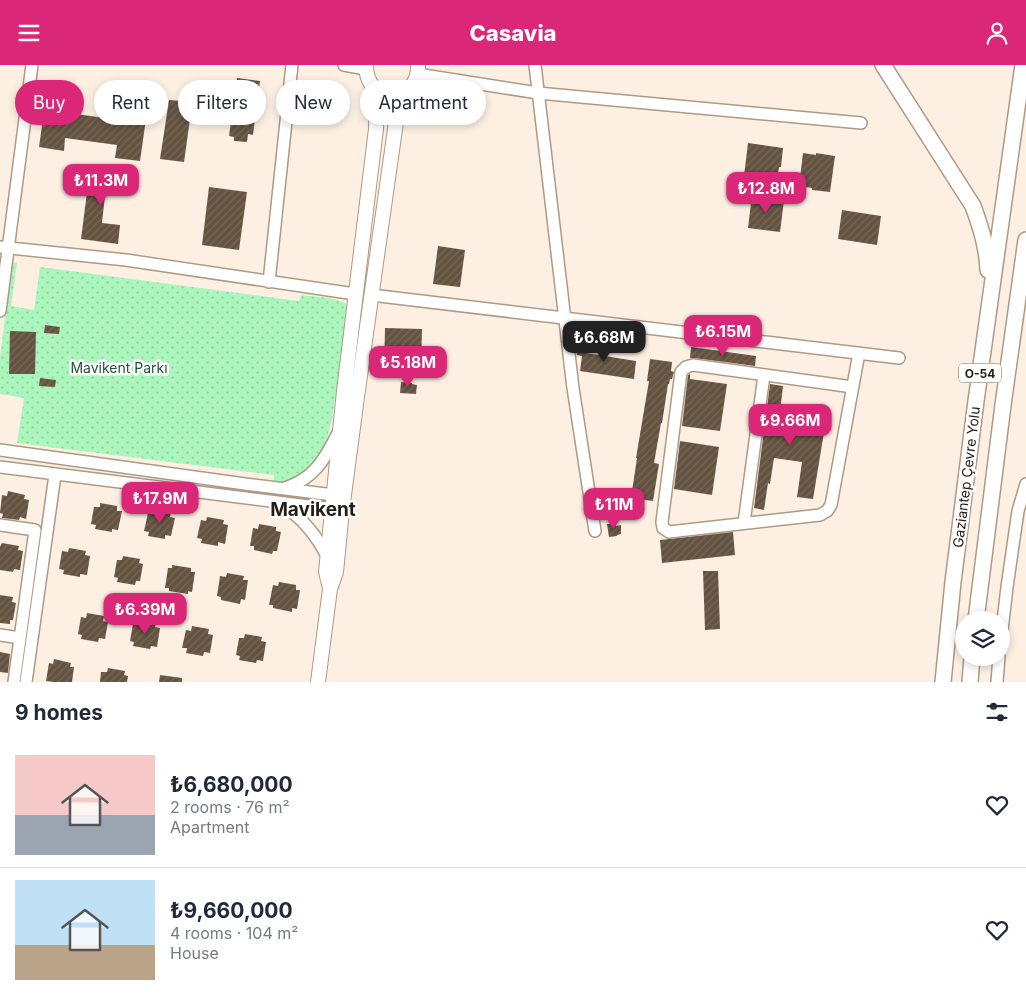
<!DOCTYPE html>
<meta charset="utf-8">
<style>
:root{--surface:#fff;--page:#f6f6f7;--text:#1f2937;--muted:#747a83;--line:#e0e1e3;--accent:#db2777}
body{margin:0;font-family:Inter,sans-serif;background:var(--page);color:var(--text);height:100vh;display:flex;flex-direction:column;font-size:19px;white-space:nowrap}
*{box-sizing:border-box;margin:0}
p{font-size:16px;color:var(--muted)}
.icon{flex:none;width:28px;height:28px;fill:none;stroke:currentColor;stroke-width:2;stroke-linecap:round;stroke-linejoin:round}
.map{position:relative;height:617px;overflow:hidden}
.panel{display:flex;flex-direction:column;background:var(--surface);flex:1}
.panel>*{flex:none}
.hud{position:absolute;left:15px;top:15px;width:500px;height:45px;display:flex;gap:10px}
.tools{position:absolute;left:955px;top:546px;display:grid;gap:10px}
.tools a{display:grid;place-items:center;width:55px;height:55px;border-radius:50%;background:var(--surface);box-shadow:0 2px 8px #0003;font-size:25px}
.price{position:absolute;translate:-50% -42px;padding:0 11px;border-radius:10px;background:var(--accent);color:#fff;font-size:16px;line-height:32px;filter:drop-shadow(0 1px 2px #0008)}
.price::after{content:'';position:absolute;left:50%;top:30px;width:15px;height:11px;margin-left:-8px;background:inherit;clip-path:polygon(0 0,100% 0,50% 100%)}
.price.current{background:#222;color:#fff}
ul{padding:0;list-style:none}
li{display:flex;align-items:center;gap:15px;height:125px;padding:0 15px}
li+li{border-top:1px solid var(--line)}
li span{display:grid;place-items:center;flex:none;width:140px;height:100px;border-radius:0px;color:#555}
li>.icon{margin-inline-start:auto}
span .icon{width:60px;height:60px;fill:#fffc;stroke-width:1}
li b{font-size:21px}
h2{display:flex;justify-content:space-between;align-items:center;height:60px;padding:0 15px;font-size:21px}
.pill{padding:0 18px;border-radius:22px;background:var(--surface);box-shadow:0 2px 8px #0003;font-size:18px;line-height:45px}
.pill.current{background:var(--accent);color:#fff}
header{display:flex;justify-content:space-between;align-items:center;height:65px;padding:0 15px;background:var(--accent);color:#fff;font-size:22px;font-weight:800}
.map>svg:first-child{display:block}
.park{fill:url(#park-dots)}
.building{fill:url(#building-hatch)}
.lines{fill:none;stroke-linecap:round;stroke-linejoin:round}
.minor-casing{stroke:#ae9985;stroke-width:14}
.major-casing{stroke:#ae9985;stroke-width:16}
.highway-casing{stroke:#ae9985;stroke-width:18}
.minor{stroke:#fff;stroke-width:11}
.major{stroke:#fff;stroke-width:14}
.highway{stroke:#fff;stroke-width:15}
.labels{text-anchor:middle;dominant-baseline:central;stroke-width:5;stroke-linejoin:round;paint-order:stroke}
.shield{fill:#fff;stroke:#66615b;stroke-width:1}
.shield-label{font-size:12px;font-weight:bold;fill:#251d15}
.park-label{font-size:14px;fill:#1b542e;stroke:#fff}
.street-label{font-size:14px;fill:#251d15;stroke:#fff}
.district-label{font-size:19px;font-weight:bold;fill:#251d15;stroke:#fff}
</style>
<header><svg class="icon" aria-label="menu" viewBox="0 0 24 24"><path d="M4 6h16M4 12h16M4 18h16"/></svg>Casavia<svg class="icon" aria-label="person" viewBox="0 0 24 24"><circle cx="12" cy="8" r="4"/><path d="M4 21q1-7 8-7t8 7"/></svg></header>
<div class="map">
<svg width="1026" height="617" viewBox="0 0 1026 617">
<defs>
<pattern id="park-dots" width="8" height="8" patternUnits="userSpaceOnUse" patternTransform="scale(1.25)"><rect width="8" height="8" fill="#aaf6bd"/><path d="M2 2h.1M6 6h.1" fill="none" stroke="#92d2a2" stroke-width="1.8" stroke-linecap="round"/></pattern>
<pattern id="building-hatch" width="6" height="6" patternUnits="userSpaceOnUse" patternTransform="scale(1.25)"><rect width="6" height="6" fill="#655341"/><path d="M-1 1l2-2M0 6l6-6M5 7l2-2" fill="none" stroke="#776859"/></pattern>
</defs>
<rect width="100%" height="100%" fill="#fdf0e3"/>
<path class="park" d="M12,197L17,198L11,241L34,245L40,202L299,236L301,230C316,232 335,231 348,240L332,355L322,392L308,411L289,418H274V410L17,378L24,333L0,329V292Z"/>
<path class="building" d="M237,13L260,16L253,70L248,69L247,77L234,76V72L229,71Z
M169,35L182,36L181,39L192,40L184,97L160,94Z
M45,39L70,43L69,48L119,55L120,50L146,54L140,96L115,93L117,80L65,73L64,86L39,82Z
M748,78L783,83L781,102H779L777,115L744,111Z
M803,88L816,90V88L835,91L830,127L812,125V123L799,121Z
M90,104L127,108L126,123L106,121L102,158L120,160L118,179L81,174Z
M209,122L247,127L239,185L202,180Z
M752,130L784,135L780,167L748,163Z
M842,145L881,151L877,180L838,174Z
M438,181L465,185L460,222L433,219Z
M45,260L60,262L59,269L44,268Z
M385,263L422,264L421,304L384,303Z
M10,266L36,267L35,309H9Z
M575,273L587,274L586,288L636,296L634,314L580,306L582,291L577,290Z
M691,282L756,291L755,301L694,293H690Z
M650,294L672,297L671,306L674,307L672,314H670L669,319H668L662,358H661L654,398L659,399L653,436L631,433L637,393H636L649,316H647Z
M690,309V314L727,319L720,366L682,361L688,310Z
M40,313L56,315L55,322L39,321Z
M401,317L412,318V319L417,320L416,329L400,328Z
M770,319L783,321L780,347L810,351V347L827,349L813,434L797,432L802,397L774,393L770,419L768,418L764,445L754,443Z
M680,376L719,382L712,430L674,424Z
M8,426L25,430L24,434L29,435L26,454L20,452L19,455L2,453L3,449L0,448L2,430L7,431Z
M100,438L117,441V446H122L118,465L112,464V467L95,464L96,460L91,459L94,442H100Z
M154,445L171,447L170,452L175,453L171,471L165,470V474L148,471L149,467L144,466L148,448L153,449Z
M207,452L224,455L223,459L228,460L225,479L218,477V481L201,478L202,474L197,473L201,455L206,456Z
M259,459L276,462V466L281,467L277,486H273L272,489L254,485V481H250L253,463L258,464Z
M607,459H616V461L621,460V469L617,470V471L609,472Z
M733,467L735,490L662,498L660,475Z
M2,478L19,481L18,485L23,486L20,505L14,504L13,507L0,505V482Z
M69,483L86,486L85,490L90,491L87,510L80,509V512L63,509L64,505L59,504L62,486L68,487Z
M123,491L140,494L139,498L143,499L140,516H136L135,520L117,517L118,513L114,512L117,495H122Z
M172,500L191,503V507H195L192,527L188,526V529L169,526V523H165L168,503H172Z
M703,506H718L720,564L705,565Z
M227,508L244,511L243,515H248L245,535L241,534L240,539L221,535V532L217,531L220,511L226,512Z
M279,517L296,520V525H300L297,544L292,543V547L273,543V540H269L273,520L278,521Z
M0,530L13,532L12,537L16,538L13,555H10V559L0,558Z
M87,548L104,551L103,556L108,557L105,574L99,573L98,577L81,574L82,570L78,569L81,552L86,553Z
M139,555L156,558L155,562L160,563L157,582L151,581L150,584L133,581L134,577L130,576L133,559L138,560Z
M192,561L209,564L208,569L213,570L210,588L204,587L203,591L186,588L187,583H182L186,565L191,566Z
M245,569L262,572L261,576L266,577L263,596L257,595L256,598L239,595L240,591L236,590L239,573H244Z
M0,587L10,589L8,608L0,607Z
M54,594L71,598L70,602H74L72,617H53L46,616L49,598L53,599Z
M108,603L125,606L124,610L128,611L127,617H100L101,607H107Z
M160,610L182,613V617H159Z"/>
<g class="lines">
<g class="minor-casing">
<path id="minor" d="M344,0L366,4
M535,0L573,323L595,466
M417,9L538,28L861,58
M0,182L126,195L355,229
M269,217L292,0
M371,230L899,293
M0,246L32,0
M853,322L693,300L686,302L681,307L662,457L663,463L669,467L820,450L827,446L831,440L859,288
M0,385L245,419L342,431
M0,402L341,445
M285,423C314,414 325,394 338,368
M282,440C303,453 317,471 328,493
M744,458L764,310
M0,460L35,465L14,617
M0,570L20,573
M1001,574L1007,522L1018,446L1026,419
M26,617L55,410
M997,617L999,592"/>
</g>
<g class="major-casing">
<path id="major" d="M366,0C366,42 420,38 418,0
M330,523L326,507L344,326L376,64L377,26
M318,617L330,524L336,507L342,445L357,332L400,29"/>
</g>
<g class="highway-casing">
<path id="highway" d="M883,0L973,141C981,163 987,182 988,205
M976,555L1003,340L1026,175
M943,617L953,517L976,336L1023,0
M970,617L972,592"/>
</g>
<use href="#minor" class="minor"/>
<use href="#major" class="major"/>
<use href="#highway" class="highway"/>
</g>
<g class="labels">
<rect class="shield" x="959" y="298.5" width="42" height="19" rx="4"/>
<g class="shield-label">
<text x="980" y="308">O-54</text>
</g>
<g class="park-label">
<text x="119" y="302">Mavikent Parkı</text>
</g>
<g class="street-label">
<text transform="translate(966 412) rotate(-83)">Gaziantep Çevre Yolu</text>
</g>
<g class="district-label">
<text x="313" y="444">Mavikent</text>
</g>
</g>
</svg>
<div class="tools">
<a><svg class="icon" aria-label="layers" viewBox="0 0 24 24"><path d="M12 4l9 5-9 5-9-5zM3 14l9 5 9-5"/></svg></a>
</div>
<b class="price" style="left:101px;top:141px">₺11.3M</b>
<b class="price" style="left:766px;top:149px">₺12.8M</b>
<b class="price" style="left:723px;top:292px">₺6.15M</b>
<b class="price current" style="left:604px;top:298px">₺6.68M</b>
<b class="price" style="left:408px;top:323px">₺5.18M</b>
<b class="price" style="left:790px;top:381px">₺9.66M</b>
<b class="price" style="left:160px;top:459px">₺17.9M</b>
<b class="price" style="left:614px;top:465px">₺11M</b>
<b class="price" style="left:145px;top:570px">₺6.39M</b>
<div class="hud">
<a class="pill current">Buy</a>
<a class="pill">Rent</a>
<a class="pill">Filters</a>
<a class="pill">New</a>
<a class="pill">Apartment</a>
</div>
</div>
<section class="panel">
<h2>9 homes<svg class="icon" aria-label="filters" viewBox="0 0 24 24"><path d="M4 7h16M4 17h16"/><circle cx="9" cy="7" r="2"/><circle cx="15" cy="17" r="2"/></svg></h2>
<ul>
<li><span style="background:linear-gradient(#f6c9c9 60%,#9aa5b1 0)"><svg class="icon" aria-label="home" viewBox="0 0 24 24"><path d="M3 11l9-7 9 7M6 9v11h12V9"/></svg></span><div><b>₺6,680,000</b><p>2 rooms · 76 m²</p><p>Apartment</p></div><svg class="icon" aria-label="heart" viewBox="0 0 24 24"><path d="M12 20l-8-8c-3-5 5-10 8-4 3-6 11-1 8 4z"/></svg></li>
<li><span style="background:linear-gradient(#bfe0f5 65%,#b9a48a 0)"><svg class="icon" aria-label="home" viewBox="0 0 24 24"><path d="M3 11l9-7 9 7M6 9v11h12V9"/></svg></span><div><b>₺9,660,000</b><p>4 rooms · 104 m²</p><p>House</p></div><svg class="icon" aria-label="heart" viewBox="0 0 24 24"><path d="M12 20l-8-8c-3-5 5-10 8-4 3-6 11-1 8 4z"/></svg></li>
</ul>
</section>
